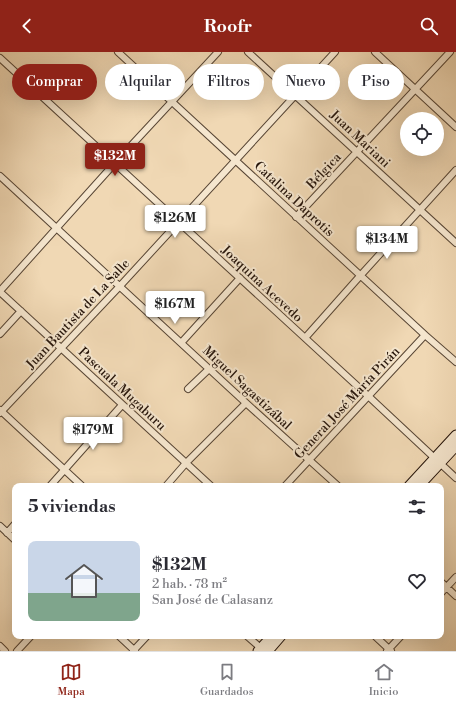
<!DOCTYPE html>
<html lang="es">
<meta charset="utf-8">
<style>
:root{--surface:#fff;--page:#f7f7f7;--text:#2b2b33;--muted:#7c7c81;--line:#e1e1e2;--accent:#8f2418}
body{margin:0;font-family:"Libre Bodoni",serif;background:var(--page);color:var(--text);height:100vh;display:flex;flex-direction:column;font-size:15px;white-space:nowrap}
*{box-sizing:border-box;margin:0}
p{font-size:13px;color:var(--muted)}
.icon{flex:none;width:22px;height:22px;fill:none;stroke:currentColor;stroke-width:2;stroke-linecap:round;stroke-linejoin:round}
.map{position:relative;flex:1;overflow:hidden}
.details{position:absolute;left:12px;top:431px;width:432px;height:156px;display:flex;flex-direction:column;background:var(--surface);border-radius:8px;box-shadow:0 4px 16px #0002}
.details>*{flex:none}
.banner{position:absolute;left:12px;top:12px;width:432px;height:36px;display:flex;gap:8px}
.controls{position:absolute;left:400px;top:60px;display:grid;gap:8px}
.controls a{display:grid;place-items:center;width:44px;height:44px;border-radius:50%;background:var(--surface);box-shadow:0 4px 16px #0002;font-size:20px}
.price{position:absolute;translate:-50% -34px;padding:0 9px;border-radius:4px;background:#fff;color:#222;font-size:13px;line-height:26px;filter:drop-shadow(0 1px 2px #0008)}
.price::after{content:'';position:absolute;left:50%;top:24px;width:12px;height:9px;margin-left:-6px;background:inherit;clip-path:polygon(0 0,100% 0,50% 100%)}
.price.selected{background:var(--accent);color:#fff}
ul{padding:0;list-style:none}
li{display:flex;align-items:center;gap:12px;height:100px;padding:0 16px}
li span{display:grid;place-items:center;flex:none;width:112px;height:80px;border-radius:8px;color:#555}
li>.icon{margin-inline-start:auto}
span .icon{width:48px;height:48px;fill:#fffc;stroke-width:1}
li b{font-size:17px}
h2{display:flex;justify-content:space-between;align-items:center;height:48px;padding:0 16px;font-size:17px}
.tag{padding:0 14px;border-radius:18px;background:var(--surface);box-shadow:0 4px 16px #0002;font-size:14px;line-height:36px}
.tag.selected{background:var(--accent);color:#fff}
header{display:flex;justify-content:space-between;align-items:center;height:52px;padding:0 16px;background:var(--accent);color:#fff;font-size:18px;font-weight:600}
.dock{display:flex;justify-content:space-around;align-items:center;height:56px;border-top:1px solid var(--line);background:var(--surface);font-size:11px;color:var(--muted)}
.dock a{display:grid;justify-items:center;gap:2px}
.dock .selected{color:var(--accent)}
.map>svg:first-child{display:block}
.lines{fill:none;stroke-linecap:round;stroke-linejoin:round}
.minor-casing{stroke:#584635;stroke-width:8}
.secondary-casing{stroke:#26150b;stroke-width:11}
.minor{stroke:#f5e6ce;stroke-width:6}
.secondary{stroke:#f5e6ce;stroke-width:9}
.labels{text-anchor:middle;dominant-baseline:central;stroke-width:4;stroke-linejoin:round;paint-order:stroke}
.street-label{font-size:13px;fill:#26150b;stroke:#f5e6ce}
</style>
<header><svg class="icon" aria-label="back" viewBox="0 0 24 24"><path d="M15 5l-7 7 7 7"/></svg>Roofr<svg class="icon" aria-label="search" viewBox="0 0 24 24"><circle cx="10" cy="10" r="6"/><path d="M15 15l6 6"/></svg></header>
<div class="map">
<svg width="456" height="599" viewBox="0 0 456 599">
<rect width="100%" height="100%" fill="#f0d8b4"/>
<filter id="stains"><feTurbulence type="fractalNoise" baseFrequency=".005" numOctaves="4"/><feColorMatrix values="0 0 0 0 .2 0 0 0 0 .09 0 0 0 0 .02 0 0 0 .5 -.17"/></filter>
<radialGradient id="worn" r=".72"><stop offset=".6" stop-color="#630" stop-opacity="0"/><stop offset="1" stop-color="#630" stop-opacity=".3"/></radialGradient>
<g class="lines">
<g class="minor-casing">
<path id="minor" d="M118,0L425,283L456,310
M248,0L456,191
M375,0L456,75
M0,6L366,342L456,426
M0,124L246,351L338,434
M296,165L450,0
M0,239L115,111L218,0
M0,240L211,434
M0,282L21,259
M305,286L360,224L456,118
M181,291L240,226
M188,337L209,317
M0,358L82,434
M0,361L120,234L335,0
M50,434L122,353
M166,434L186,411L246,351
M285,434L425,283
M0,474L15,488
M7,481L15,472
M441,530L456,544
M441,541L456,525
M119,584L135,599
M247,584L263,598
M375,584L391,599
M0,594L5,599
M17,599L31,584
M133,599L147,584
M387,599L401,584"/>
</g>
<g class="secondary-casing">
<path id="secondary" d="M409,434L456,383
M419,434L456,394
M258,599L272,584
M268,599L281,584"/>
</g>
<use href="#minor" class="minor"/>
<use href="#secondary" class="secondary"/>
</g>
<g class="labels">
<g class="street-label">
<text transform="translate(360 87) rotate(43)">Juan Mariani</text>
<text transform="translate(324 119) rotate(-47)">Bélgica</text>
<text transform="translate(294 147) rotate(43)">Catalina Daprotis</text>
<text transform="translate(262 232) rotate(43)">Joaquina Acevedo</text>
<text transform="translate(78 262) rotate(-47)">Juan Bautista de La Salle</text>
<text transform="translate(247 336) rotate(43)">Miguel Sagastizábal</text>
<text transform="translate(122 337) rotate(43)">Pascuala Mugaburu</text>
<text transform="translate(347 351) rotate(-47)">General José María Pirán</text>
</g>
</g>
<rect width="100%" height="100%" filter="url(#stains)"/>
<rect width="100%" height="100%" fill="url(#worn)"/>
</svg>
<div class="controls">
<a><svg class="icon" aria-label="locate" viewBox="0 0 24 24"><circle cx="12" cy="12" r="6"/><path d="M12 2v4M12 18v4M2 12h4M18 12h4"/></svg></a>
</div>
<b class="price selected" style="left:115px;top:125px">$132M</b>
<b class="price" style="left:175px;top:187px">$126M</b>
<b class="price" style="left:387px;top:208px">$134M</b>
<b class="price" style="left:175px;top:273px">$167M</b>
<b class="price" style="left:93px;top:399px">$179M</b>
<div class="banner">
<a class="tag selected">Comprar</a>
<a class="tag">Alquilar</a>
<a class="tag">Filtros</a>
<a class="tag">Nuevo</a>
<a class="tag">Piso</a>
</div>
<section class="details">
<h2>5 viviendas<svg class="icon" aria-label="filters" viewBox="0 0 24 24"><path d="M4 7h16M4 17h16"/><circle cx="9" cy="7" r="2"/><circle cx="15" cy="17" r="2"/></svg></h2>
<ul>
<li><span style="background:linear-gradient(#c9d6e8 65%,#7fa58c 0)"><svg class="icon" aria-label="home" viewBox="0 0 24 24"><path d="M3 11l9-7 9 7M6 9v11h12V9"/></svg></span><div><b>$132M</b><p>2 hab. · 78 m²</p><p>San José de Calasanz</p></div><svg class="icon" aria-label="heart" viewBox="0 0 24 24"><path d="M12 20l-8-8c-3-5 5-10 8-4 3-6 11-1 8 4z"/></svg></li>
</ul>
</section>
</div>
<nav class="dock">
<a class="selected"><svg class="icon" aria-label="map" viewBox="0 0 24 24"><path d="M3 6l6-2 6 2 6-2v14l-6 2-6-2-6 2zM9 4v14M15 6v14"/></svg>Mapa</a>
<a><svg class="icon" aria-label="saved" viewBox="0 0 24 24"><path d="M7 4h10v16l-5-4-5 4z"/></svg>Guardados</a>
<a><svg class="icon" aria-label="home" viewBox="0 0 24 24"><path d="M3 11l9-7 9 7M6 9v11h12V9"/></svg>Inicio</a>
</nav>
